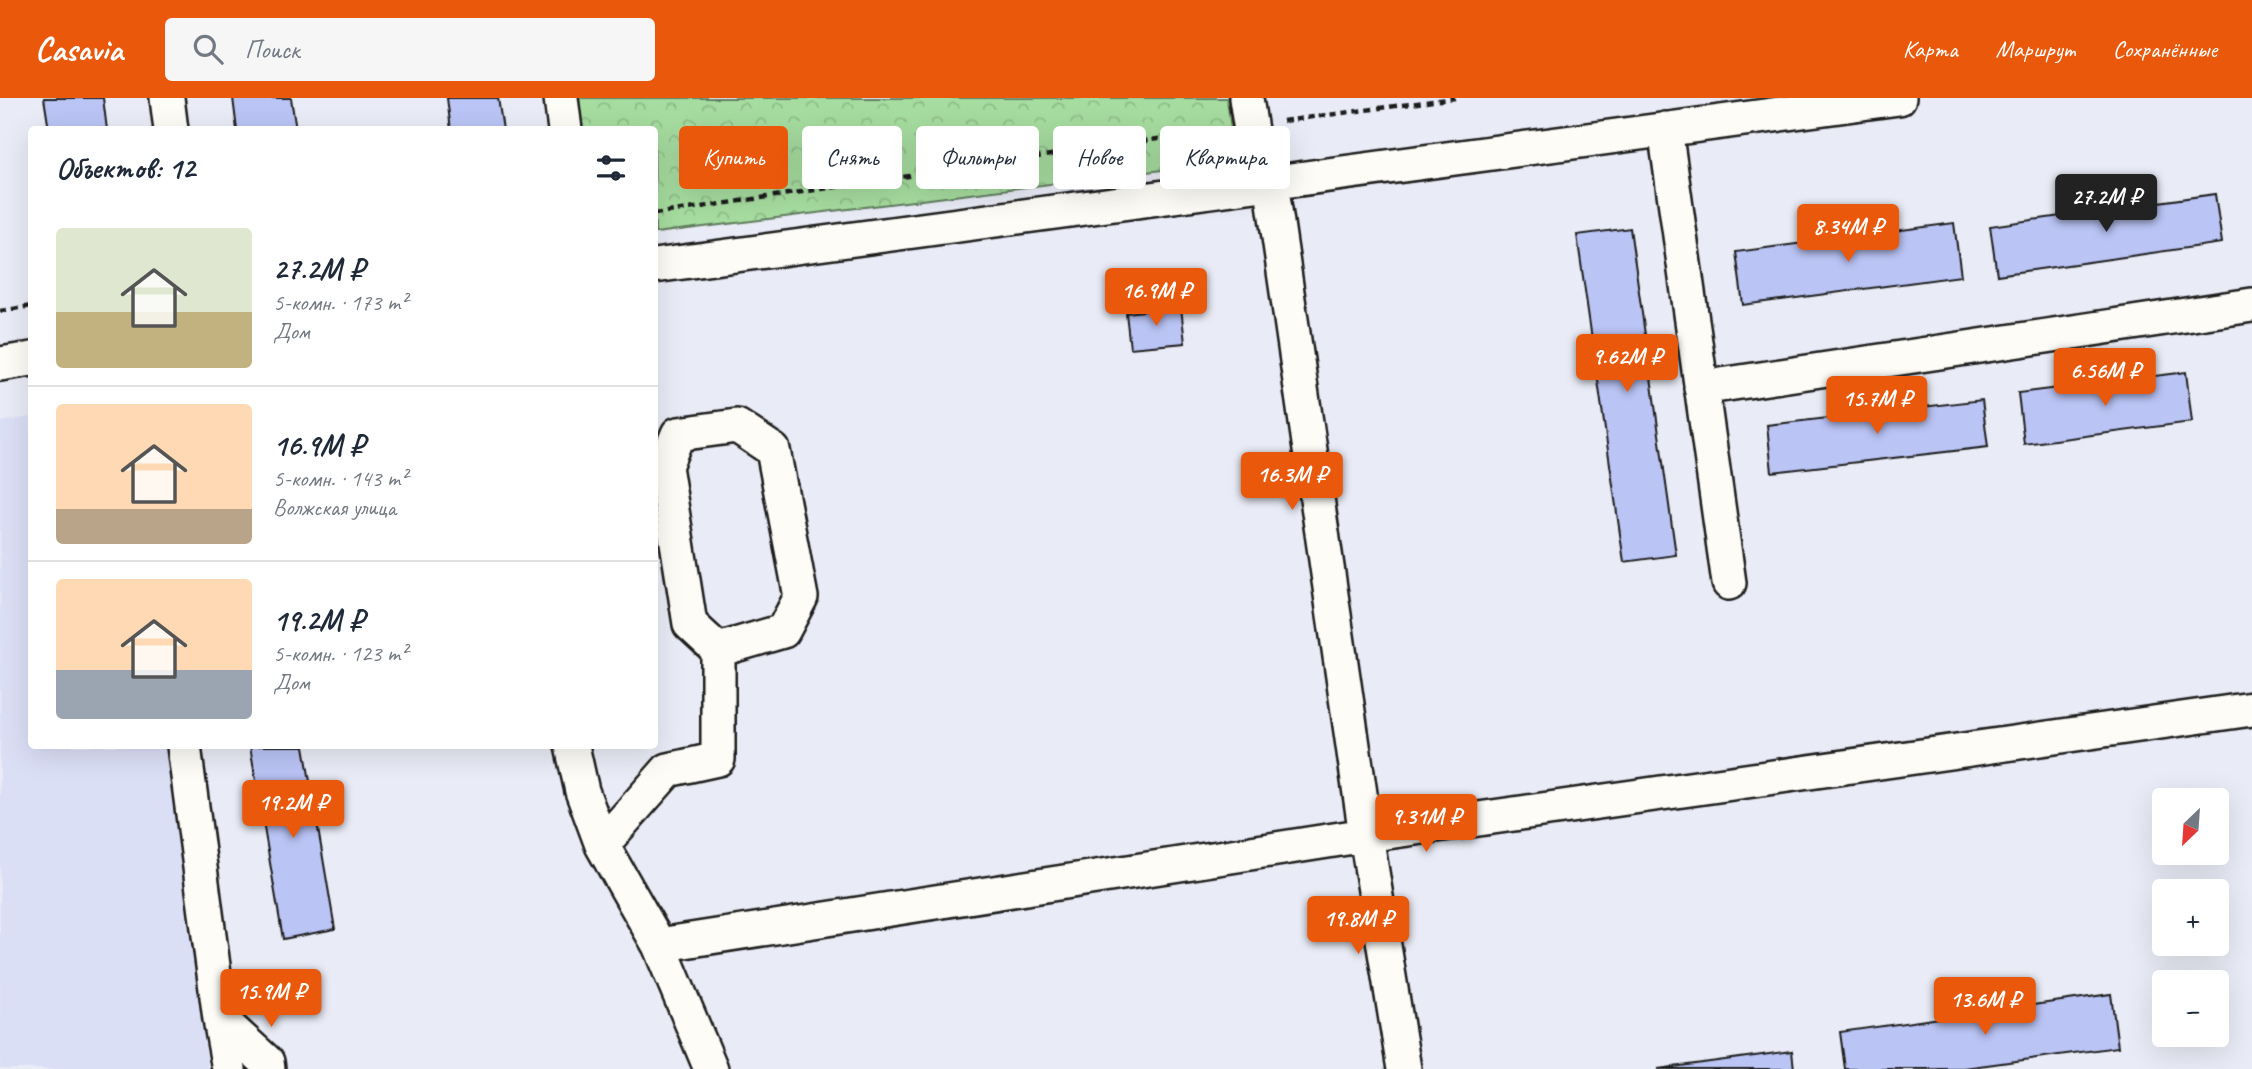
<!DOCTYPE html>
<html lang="ru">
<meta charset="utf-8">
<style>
:root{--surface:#fff;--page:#f6f6f7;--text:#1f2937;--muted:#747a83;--line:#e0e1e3;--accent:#ea580c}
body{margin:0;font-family:Caveat,sans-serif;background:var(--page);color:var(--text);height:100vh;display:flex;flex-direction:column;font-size:26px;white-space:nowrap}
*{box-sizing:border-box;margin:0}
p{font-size:23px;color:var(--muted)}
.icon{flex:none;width:38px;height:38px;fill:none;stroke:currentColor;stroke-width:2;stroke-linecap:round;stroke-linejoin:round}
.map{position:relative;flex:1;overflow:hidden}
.panel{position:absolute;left:28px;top:28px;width:630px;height:623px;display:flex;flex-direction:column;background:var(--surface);border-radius:7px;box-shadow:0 7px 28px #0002}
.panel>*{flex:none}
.top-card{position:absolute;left:679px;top:28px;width:665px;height:63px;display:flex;gap:14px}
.needle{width:46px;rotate:205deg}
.fabs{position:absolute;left:2152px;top:690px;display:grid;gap:14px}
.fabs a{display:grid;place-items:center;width:77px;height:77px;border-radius:7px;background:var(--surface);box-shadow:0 7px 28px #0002;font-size:35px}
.price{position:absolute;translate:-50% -60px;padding:0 16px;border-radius:7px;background:var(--accent);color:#fff;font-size:23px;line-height:46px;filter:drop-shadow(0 2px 4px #0008)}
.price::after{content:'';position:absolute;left:50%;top:42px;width:21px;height:16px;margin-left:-10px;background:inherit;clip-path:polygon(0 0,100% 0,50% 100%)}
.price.on{background:#222;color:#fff}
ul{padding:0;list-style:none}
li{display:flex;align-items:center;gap:21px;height:175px;padding:0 28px}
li+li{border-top:2px solid var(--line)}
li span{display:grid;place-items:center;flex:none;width:196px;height:140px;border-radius:7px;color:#555}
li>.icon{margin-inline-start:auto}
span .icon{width:84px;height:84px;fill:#fffc;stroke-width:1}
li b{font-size:30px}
h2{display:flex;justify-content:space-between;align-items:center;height:84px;padding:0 28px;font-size:30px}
.chip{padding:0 24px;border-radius:7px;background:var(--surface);box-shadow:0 7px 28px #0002;font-size:24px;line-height:63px}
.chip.on{background:var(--accent);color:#fff}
header{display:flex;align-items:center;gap:42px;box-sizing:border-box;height:98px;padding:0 35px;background:var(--accent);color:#fff}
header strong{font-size:33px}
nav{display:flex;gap:38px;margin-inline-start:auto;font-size:24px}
.search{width:490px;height:63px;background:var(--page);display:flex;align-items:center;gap:18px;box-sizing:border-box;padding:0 24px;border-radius:7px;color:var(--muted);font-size:26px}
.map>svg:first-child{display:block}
.built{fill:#dbdff6}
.forest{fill:url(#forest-crowns);stroke:#617c5e;stroke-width:2}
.building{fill:#bac4f5;stroke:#1c1c1c;stroke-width:2}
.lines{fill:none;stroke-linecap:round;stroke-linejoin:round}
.minor-casing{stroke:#1c1c1c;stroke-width:38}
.path{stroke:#1c1c1c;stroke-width:4.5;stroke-dasharray:7 5;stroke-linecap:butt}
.minor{stroke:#fdfcf7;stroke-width:33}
</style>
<header>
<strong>Casavia</strong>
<div class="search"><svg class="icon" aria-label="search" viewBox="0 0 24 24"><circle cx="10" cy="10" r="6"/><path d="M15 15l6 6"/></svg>Поиск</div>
<nav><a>Карта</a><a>Маршрут</a><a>Сохранённые</a></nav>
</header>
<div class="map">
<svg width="2252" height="971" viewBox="0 0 2252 971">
<defs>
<pattern id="forest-crowns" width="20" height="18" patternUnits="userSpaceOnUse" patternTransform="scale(1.75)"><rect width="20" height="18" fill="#a6dc9f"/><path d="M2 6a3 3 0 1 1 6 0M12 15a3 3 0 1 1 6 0" fill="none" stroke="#8ebc88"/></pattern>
</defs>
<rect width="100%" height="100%" fill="#e9ebf6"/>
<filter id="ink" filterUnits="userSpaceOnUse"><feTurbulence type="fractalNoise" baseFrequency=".0143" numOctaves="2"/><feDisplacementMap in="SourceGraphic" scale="14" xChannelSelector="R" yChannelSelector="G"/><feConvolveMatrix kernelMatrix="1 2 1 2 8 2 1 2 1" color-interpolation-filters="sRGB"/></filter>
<g filter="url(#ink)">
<path class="built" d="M31,319L32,648H166L208,971H0V324Z"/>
<path class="forest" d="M575,0H1227L1235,63L655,135L654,32L579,31Z"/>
<path class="building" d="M44,0H103L107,32H49Z
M233,0H291L296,32H237Z
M447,0H498L503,32H451Z
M2215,96L2222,145L1997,177L1990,128Z
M1954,125L1961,178L1743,207L1736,154Z
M1630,130L1676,457L1624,464L1577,137Z
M1181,209L1185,245L1130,250L1126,215Z
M2186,274L2192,324L2024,346L2018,295Z
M1982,302L1988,349L1772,374L1767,327Z
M250,648H304L335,831L283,841Z
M2111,896L2118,949L1957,971H1845L1840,934Z
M1792,953L1794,971H1658Z"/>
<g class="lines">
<g class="minor-casing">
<path id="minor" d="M167,0L171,32
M561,0L565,32
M1246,0L1259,85
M1665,31L1729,485
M1271,84L1366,737L1404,971
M654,168L1899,0
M0,266L32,261
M1701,290L2252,207
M184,648L220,921L229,971
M572,648L582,693L602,747L659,847
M602,747L668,672L718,661V552L690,526L665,368L678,336L737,328L773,352L801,499L783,533L718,552
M220,921L267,964L268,971
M711,971L659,847L1366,737L2252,611"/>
</g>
<path class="path" d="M1283,23L1455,0
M654,116L1218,32
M0,213L32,208"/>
<use href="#minor" class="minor"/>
</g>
</g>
</svg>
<div class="fabs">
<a><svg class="needle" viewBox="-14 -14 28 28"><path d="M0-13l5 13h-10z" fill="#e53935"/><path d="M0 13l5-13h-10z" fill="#747a83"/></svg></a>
<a>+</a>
<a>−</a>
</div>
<b class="price on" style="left:2106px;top:136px">27.2M ₽</b>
<b class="price" style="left:1848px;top:166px">8.34M ₽</b>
<b class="price" style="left:1156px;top:230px">16.9M ₽</b>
<b class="price" style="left:1627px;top:296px">9.62M ₽</b>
<b class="price" style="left:2105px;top:310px">6.56M ₽</b>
<b class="price" style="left:1877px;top:338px">15.7M ₽</b>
<b class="price" style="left:1292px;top:414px">16.3M ₽</b>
<b class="price" style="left:293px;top:742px">19.2M ₽</b>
<b class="price" style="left:1426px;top:756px">9.31M ₽</b>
<b class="price" style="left:1358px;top:858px">19.8M ₽</b>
<b class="price" style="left:271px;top:931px">15.9M ₽</b>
<b class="price" style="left:1985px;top:939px">13.6M ₽</b>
<div class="top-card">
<a class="chip on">Купить</a>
<a class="chip">Снять</a>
<a class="chip">Фильтры</a>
<a class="chip">Новое</a>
<a class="chip">Квартира</a>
</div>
<section class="panel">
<h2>Объектов: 12<svg class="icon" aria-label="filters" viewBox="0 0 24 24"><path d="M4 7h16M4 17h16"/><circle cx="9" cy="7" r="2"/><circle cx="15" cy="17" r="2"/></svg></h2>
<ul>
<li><span style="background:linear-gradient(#dfe7d0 60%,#c2b280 0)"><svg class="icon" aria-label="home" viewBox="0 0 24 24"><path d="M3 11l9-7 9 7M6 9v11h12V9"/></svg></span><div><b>27.2M ₽</b><p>5-комн. · 173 m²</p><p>Дом</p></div></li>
<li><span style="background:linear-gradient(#ffd9b3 75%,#b9a48a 0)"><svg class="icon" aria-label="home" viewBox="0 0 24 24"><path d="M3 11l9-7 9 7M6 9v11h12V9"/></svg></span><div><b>16.9M ₽</b><p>5-комн. · 143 m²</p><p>Волжская улица</p></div></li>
<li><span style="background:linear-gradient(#ffd9b3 65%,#9aa5b1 0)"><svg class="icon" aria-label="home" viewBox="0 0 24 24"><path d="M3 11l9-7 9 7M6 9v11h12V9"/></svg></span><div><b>19.2M ₽</b><p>5-комн. · 123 m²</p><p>Дом</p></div></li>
</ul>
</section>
</div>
